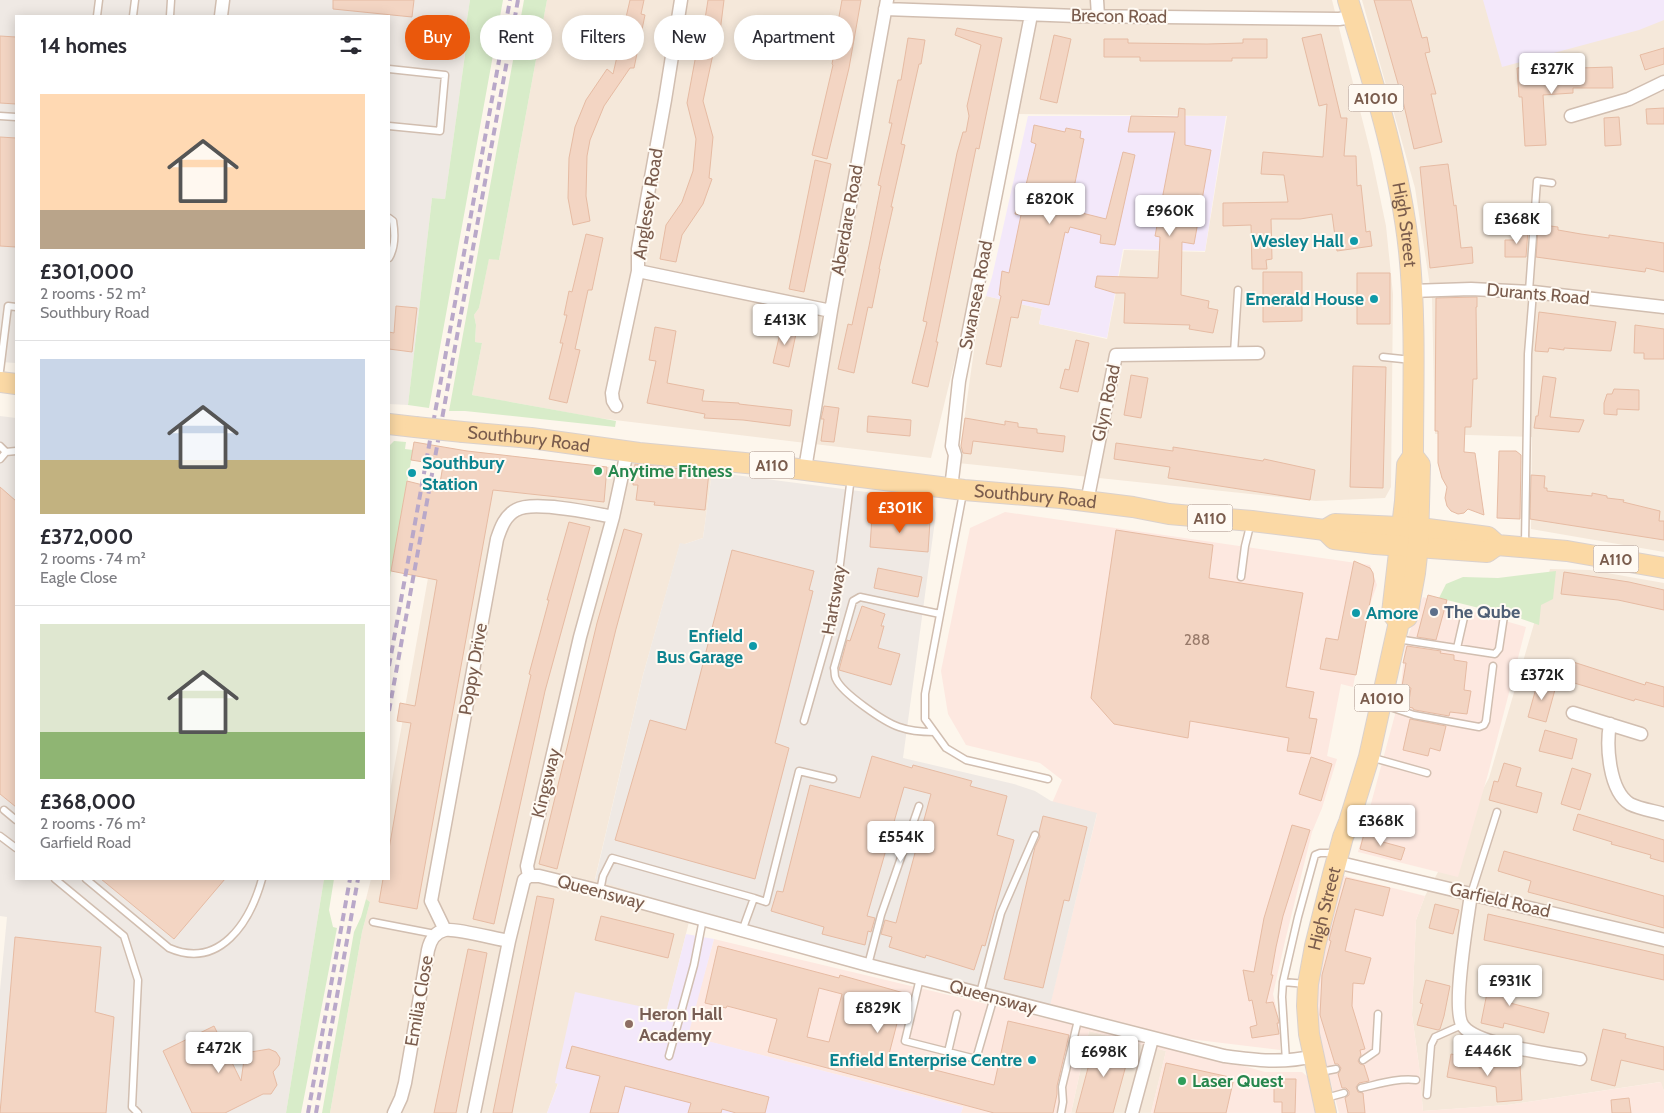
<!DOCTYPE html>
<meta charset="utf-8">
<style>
:root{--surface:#fff;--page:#f7f7f7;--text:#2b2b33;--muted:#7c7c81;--line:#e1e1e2;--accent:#ea580c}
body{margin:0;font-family:Cabin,sans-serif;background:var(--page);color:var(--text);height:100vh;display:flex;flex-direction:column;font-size:19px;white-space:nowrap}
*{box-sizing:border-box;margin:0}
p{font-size:16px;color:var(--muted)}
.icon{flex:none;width:28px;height:28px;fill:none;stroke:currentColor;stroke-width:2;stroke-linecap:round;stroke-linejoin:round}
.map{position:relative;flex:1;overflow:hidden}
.panel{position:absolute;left:15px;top:15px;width:375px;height:865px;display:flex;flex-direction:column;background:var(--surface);border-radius:0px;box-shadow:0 2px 12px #0003}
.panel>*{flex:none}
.top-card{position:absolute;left:405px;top:15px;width:475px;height:45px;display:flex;gap:10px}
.price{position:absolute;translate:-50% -42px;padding:0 11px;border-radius:5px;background:#fff;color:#222;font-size:16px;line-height:32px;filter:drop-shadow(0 1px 2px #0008)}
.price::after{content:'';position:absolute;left:50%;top:30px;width:15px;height:11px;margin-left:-8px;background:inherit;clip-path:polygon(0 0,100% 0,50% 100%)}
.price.selected{background:var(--accent);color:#fff}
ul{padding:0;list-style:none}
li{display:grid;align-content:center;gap:10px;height:265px;padding:0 25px}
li+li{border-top:1px solid var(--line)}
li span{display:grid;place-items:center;height:155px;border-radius:0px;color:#555}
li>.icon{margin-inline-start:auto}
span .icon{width:90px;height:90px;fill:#fffc;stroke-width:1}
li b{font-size:21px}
h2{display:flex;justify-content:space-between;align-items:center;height:60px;padding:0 25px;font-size:21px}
.tag{padding:0 18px;border-radius:22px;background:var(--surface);box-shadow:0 2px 12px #0003;font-size:18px;line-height:45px}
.tag.selected{background:var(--accent);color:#fff}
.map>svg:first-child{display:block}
.residential{fill:#f5e8da}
.commercial{fill:#fde8e0}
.industrial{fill:#efe9e4}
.education{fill:#f3e8fa}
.green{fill:#d8ecc9}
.building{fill:#f3d5c3;stroke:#e6bba3;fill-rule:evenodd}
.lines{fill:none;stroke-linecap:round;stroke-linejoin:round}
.service-casing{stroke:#d1beb0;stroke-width:9}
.minor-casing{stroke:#d1beb0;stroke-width:15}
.primary-casing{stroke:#dad1cd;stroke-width:22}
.service{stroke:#fff;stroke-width:6}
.minor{stroke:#fff;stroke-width:12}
.primary{stroke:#fbd9a5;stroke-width:20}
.rail{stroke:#b9a8c9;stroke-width:4;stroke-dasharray:8 5;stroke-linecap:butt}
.primary-bridge-casing{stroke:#dad1cd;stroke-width:22;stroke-linecap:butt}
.primary-bridge{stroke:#fbd9a5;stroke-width:20}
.culture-dot{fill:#0f9aa8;stroke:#fffaf3;stroke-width:2}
.leisure-dot{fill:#2e9e5b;stroke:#fffaf3;stroke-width:2}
.service-dot{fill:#5c6f8a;stroke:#fffaf3;stroke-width:2}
.education-dot{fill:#8d6e63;stroke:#fffaf3;stroke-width:2}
.labels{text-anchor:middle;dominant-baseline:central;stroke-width:4;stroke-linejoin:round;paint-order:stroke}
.number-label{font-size:15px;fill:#987a6a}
.shield{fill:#fffaf3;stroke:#a28b7f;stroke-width:1}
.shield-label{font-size:16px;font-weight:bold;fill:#7a5c4d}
.street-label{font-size:18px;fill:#7a5c4d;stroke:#fffaf3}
.culture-label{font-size:18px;font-weight:bold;fill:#0d838f;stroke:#fffaf3;text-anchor:end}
.leisure-label{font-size:18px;font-weight:bold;fill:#27864d;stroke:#fffaf3;text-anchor:start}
.service-label{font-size:18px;font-weight:bold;fill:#4e5e75;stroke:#fffaf3;text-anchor:start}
.education-label{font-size:18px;font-weight:bold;fill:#785e54;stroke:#fffaf3;text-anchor:start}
</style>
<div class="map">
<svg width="1664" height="1113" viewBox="0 0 1664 1113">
<rect width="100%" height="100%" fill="#fdf6ec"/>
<path class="residential" d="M547,0H1332L1371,154L1386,226L1393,294L1391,487L1385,498L1316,501L958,463L979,315L986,296L1042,309L1039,324L1107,339L1124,250L1205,252L1227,116L1009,114L998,185L931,458L598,418L472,395L482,343L475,342L476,325L474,315L479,308L489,258L499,260Z
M1362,0H1664V552L1531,529L1532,437L1435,434L1432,299L1415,188Z
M461,450L607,467L638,462L712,472L703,538L685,544H680L643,675L595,879L692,910L666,1013L558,1083L547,1113H330L362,932L370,902L366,899L371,879H389V797L428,578Z
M1550,569L1590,570L1664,583V1091L1660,1082L1507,1105L1423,1111L1419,1066L1412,1015L1416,920L1425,896L1489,778Z
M1089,1031L1166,1051L1151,1113H1071Z"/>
<path class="commercial" d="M1005,512L1370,565L1377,585L1368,610L1353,687L1341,684L1327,756L1337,759L1322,808L1312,832L1285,941L1273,994L1281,1027L1280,1050L1181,1038L1050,1004L1097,814L1052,803L1062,780L1040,763L966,745L948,714L941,671L970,528Z
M1423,597L1526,627L1488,774L1458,877L1358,852L1400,696L1405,644Z
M1337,874L1425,896L1416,920L1412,1015L1419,1066L1423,1111L1507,1105L1661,1082L1664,1091V1113H1339L1313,1016L1322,951Z
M714,939L1070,1024L1091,1023L1265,1072H1302L1308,1077L1317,1113H1151L1166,1051L1089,1031L1071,1113H961L963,1107L687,1036Z"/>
<path class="industrial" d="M0,0H470L465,32L468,33L445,199L432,198L408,405L389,404V16H16V363L0,362Z
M0,416L16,418V879H324L286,1113H0V990L7,917L0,916Z
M712,472L928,500L933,505L936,513L903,758L1014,784L1035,791L1051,801L1097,813L1050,1006L692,910L595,880L643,675L680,543L685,544L703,538Z"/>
<path class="education" d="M1483,0H1664V20L1639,30L1502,67Z
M1028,116H1226L1205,251L1123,249L1107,338L1039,324L1042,309L986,296L992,277Z
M686,934L714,939L688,1036L963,1107L961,1113H547L558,1084L555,1083L575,992L666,1012Z"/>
<path class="green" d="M470,0H503L429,408L408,405L432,198L445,199L468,33L465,32Z
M524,0H547L499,260L489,259L479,308L474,315L476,325L475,342L482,343L472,395L616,421L615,427L465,411H449Z
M394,441L406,442L405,449L413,450L389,583V446Z
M1556,571L1553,599L1541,605L1539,625L1519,618L1439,598L1446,584L1463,577L1498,578Z
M324,879H334L329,910L333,927L337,928L301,1113H286Z
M366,899L370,902L362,932L330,1113H322L354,932L361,917Z"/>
<path class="building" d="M333,0H414L412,17L333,9Z
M630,0H644L641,14L645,15L634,68H630L604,106L590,140L587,156L586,196L590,221L573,225L568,198L569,158L575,127L586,100L607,69L613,74Z
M708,0H724L719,40H716L703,101L713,137L709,178L712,179L703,204L682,235L676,262L660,259L666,225L682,202L693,171L696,139L687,103L698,44H701Z
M842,0H861L849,68L827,159L812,155L833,65L832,64L838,33H836Z
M1374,0H1411L1422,38L1427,37L1430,52L1425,53L1436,94H1431L1442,142L1414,149L1403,101Z
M957,28L1002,38L979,149L976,148L936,342H938L928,387L912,383L927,322L923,321L957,153L963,132H966L969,116L967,106L981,45L955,35Z
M1321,34L1341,118H1347L1344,156H1356L1357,186L1361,185L1366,232L1370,231L1372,246L1337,251L1332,214L1300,219H1271L1272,259L1266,260L1267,269H1252L1251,225L1223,226V203L1288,202L1284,175L1261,174L1263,152L1323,157L1327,104L1319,106L1302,38Z
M1054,35L1071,39L1057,103L1040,99Z
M0,36L16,37V104L0,103Z
M908,38L925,40L921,64H919L901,144L905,145L891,207H893L879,269H880L872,308L868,307L854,373L838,369L848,324L852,325L869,246L881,186L878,185L892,123H889L898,80H901Z
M1104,39H1128V43L1207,44L1243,43V39H1267V58H1232V61H1140V57H1104Z
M1664,48V64L1645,70L1640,55Z
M1539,66L1540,76L1580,74L1579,68L1612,67L1613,88H1573V93L1543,95L1546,145L1525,146L1522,97H1519L1517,68Z
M1179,108L1185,109V145L1211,150L1194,244L1182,242L1181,295L1209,301L1208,308L1218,310L1213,333L1189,329L1190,325L1124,323L1125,293H1115L1095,287L1097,276L1158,278L1160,237L1155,236L1175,132H1128L1131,116L1178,117Z
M1664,108V124H1647L1646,109Z
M1619,117L1621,145L1605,146L1604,118Z
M1034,125L1065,132L1066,128L1081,131L1080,138L1084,139L1071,202L1076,203L1074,211L1106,219L1123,152L1135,155L1115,245L1100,243L1101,235L1070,227L1068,233L1065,232L1049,305L1022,300L1018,318L1011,317L1001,367L986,364L1001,296L999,295L1002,271L1009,273L1021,215L1015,214L1019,192L1024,193L1036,144L1031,142Z
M0,137L16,138V247L0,246Z
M815,160L831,164L804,292L789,289Z
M1448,164L1454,206L1456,205L1461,248L1472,247L1473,263L1430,268L1420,167Z
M1543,225L1558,227V230L1581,234L1609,238V235L1664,243V272L1646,268L1645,272L1536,257L1538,230H1542Z
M1516,229L1528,230L1526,257H1505V240H1515Z
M586,234L603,238L592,290H588L575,349L580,350L567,403L549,399L563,343H560L567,315H564L569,291L572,292Z
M1263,272H1302V321L1263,322Z
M1357,273H1390V324H1357Z
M1477,297V307H1476L1477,379H1473L1471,427H1465L1464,452L1475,453L1484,515L1468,509L1464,513L1458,514L1451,511L1447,506L1445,498L1447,487L1442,478L1438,463V431H1435L1436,298Z
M396,306L417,308L412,352L389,349V332L394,333Z
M1539,312L1616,322L1611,351L1564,348V350L1549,348L1548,352L1535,351Z
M782,325L797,329L789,367L773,363Z
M1635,325L1664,329V359H1644V353H1634Z
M655,327L676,331L667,383L704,390L702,401L739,403V404L792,410L790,426L743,420L704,418L705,414L647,403L656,361L649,360Z
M1076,340L1089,343L1078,392L1060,388L1065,369L1069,370Z
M1353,366L1386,367L1383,488L1350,487Z
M1131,375L1148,378L1141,418L1124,415Z
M1543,376L1556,378L1550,417L1584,420L1579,432L1534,428L1536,416H1538Z
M1614,389L1639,390V410L1617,409V415L1604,414V403L1607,394H1612Z
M824,406L839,408L834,442L821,441L824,419H821Z
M868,416L911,420L910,436L867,432Z
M965,418L1005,425V421L1018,423V427L1037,429V433L1065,436L1063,452L973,441L971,454L963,453L961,446Z
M414,442L467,451L607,467L604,502L493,490L417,909L379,902L383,879H389V849L411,723L397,721L400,703L415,706L437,580L391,571L407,481L439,489L443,465L411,460Z
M1116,443L1173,451V447L1263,461L1264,459L1315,470L1310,500L1168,478L1170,467L1114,459Z
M1499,451H1516L1521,455L1520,519L1497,518Z
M635,464L709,472L705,510L654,505L655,502L636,500L638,485H633Z
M1531,475L1545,476L1544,488H1547V491L1592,496V493L1607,496V498L1624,500L1623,502L1660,511L1659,521H1664V540L1530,519Z
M0,487L16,501V807L0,794Z
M872,517L930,521L928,552L870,547Z
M569,522L590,527L545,691L494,924L473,919L531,675L529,674L549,600H547Z
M624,529L642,534L616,629L557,869L539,864L597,623Z
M1116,530L1213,545L1209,578L1303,593L1286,687L1314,692L1309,718L1317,719L1310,754L1287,751L1289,738L1190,721L1188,738L1114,724L1091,698Z
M732,550L814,571L809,590L813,591L775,743L789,748L755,879L615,840L650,720L686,730Z
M1354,561L1370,568L1373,573L1374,581L1356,675L1320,669L1326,638L1338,640Z
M878,568L922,577L918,597L874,588Z
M1564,572L1629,582L1664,590V610L1618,600L1561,594Z
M1428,595L1447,600L1436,640L1417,637Z
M862,606L885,614L881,626H884L878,648L900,654L891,685L839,670L847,640L850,641Z
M1407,646L1441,651L1440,653L1454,655V660L1467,662L1464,690L1471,691L1467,714L1450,712L1449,716L1415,710L1413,709V708L1408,707L1411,688L1402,686L1406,663H1403Z
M1567,660L1645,685L1646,682L1664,687V707L1635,699L1634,701L1561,679Z
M1538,681L1556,686L1546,722L1528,717Z
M1410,719L1446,726L1440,751L1430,748L1428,756L1403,750Z
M1545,730L1577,739L1572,759L1539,751Z
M872,756L912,768L913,765L972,781L970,786L1007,796L997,835L1014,840L985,946L982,945L974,970L926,955L925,958L889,947L892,937L881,934L885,920L896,923L931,794L904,787L867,916L875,918L871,932L868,931L865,945L822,934L824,927L771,911L777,891L783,892L810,785L860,798Z
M1311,757L1332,764L1321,801L1299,794Z
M1504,763L1521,768L1516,786L1542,793L1537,813L1489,800L1494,781L1498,782Z
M1572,768L1591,774L1580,810L1561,804Z
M1578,814L1664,840V862L1650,858L1651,855L1611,844L1612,842L1573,830Z
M1043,816L1087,827L1069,901L1064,900L1043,988L1004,979L1035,847L1040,837L1039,832Z
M1292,825L1310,830L1283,916L1276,947L1271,975H1273L1266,1003L1273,1002L1278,1018L1279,1023H1277L1279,1034L1252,1038L1250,1027L1257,1025L1252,1000L1249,1001L1243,970L1254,972L1264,918Z
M1364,834L1383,839V842L1405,848L1401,860L1360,849Z
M1504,851L1664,896V928L1528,892L1531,881L1498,871Z
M1346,878L1390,888L1383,916L1355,909L1345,951L1371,958L1364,984L1353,983L1352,1006L1365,1049L1360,1050L1361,1055L1358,1061L1360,1064L1364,1065L1369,1081L1359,1083L1356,1087L1358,1092L1363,1093L1365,1113H1348L1345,1098L1349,1095V1091L1346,1088H1342L1338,1074L1340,1071L1341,1068L1338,1064H1335L1320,1015L1322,975L1331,941L1329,940L1335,917Z
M101,879H225L174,939Z
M537,896L554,899L516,1092L512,1113H493Z
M1435,904L1459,910L1453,934L1429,928Z
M1488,914L1664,955V980L1484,940Z
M601,916L674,934L668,958L595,940Z
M15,937L101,947L95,1012L114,1017L106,1113H0Z
M718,946L839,978L840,975L911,995L907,1009L901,1008L888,1058L994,1085L1008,1021L1069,1035L1057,1086V1094L1053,1113H994L768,1052L777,1019L727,1006L726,1008L705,1003ZM819,988L842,994L829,1042L807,1037Z
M468,949L487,953L456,1113H434Z
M1491,973L1515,978L1510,1003L1549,1013L1544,1033L1504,1023L1503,1028L1481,1023Z
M1426,980L1450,986L1444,1016L1440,1029L1438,1030L1417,1025L1423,1004L1420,1003Z
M214,1026L241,1081L245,1053L269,1049L276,1052L280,1058L279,1065L273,1072L277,1085L271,1094H263L225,1113H192L163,1051Z
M1603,1029L1626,1034L1625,1038L1664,1047V1070L1621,1060L1615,1086L1591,1080Z
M1096,1038L1131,1047L1113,1113H1076Z
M572,1046L769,1097L765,1113H736L722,1109L721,1113H688L691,1103L625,1086L618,1113H590L600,1076L566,1068Z
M1451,1054L1481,1060L1479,1068L1520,1065L1522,1100L1497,1102L1496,1087L1447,1077Z
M1166,1063L1234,1078L1226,1113H1154Z
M1274,1079H1296L1295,1113H1282V1102H1274Z
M1629,1098L1631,1113H1612L1611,1100Z"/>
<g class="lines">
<g class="service-casing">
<path id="service" d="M97,16L99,0
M133,16L135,0
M170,16L171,0
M389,69L445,75L440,131L389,126
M0,116L16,117
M389,218L393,221C395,233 395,248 389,258
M1529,291L1537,181L1552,183
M1234,353L1238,290
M1383,357L1412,360
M0,371L8,306L16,307
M0,446L6,452
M0,459L6,452L16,451
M963,493L925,694V719L946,748L966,760L1048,779
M1525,544L1528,354L1533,292
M1241,577L1245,546L1251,522
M1397,639L1495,654L1499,649L1504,616
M1457,648L1465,613
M1384,705L1414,715L1479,727L1484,725L1486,721L1493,666
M804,721L833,619L851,477
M934,732C921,732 910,731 899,727C884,722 842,693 836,679C834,676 835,671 834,668L853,601L860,597L940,614
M1370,757L1427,773
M4,810L16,820
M0,836L16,848
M55,879L124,936L138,980L132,1107L138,1113
M86,879L169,948C220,970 250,922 262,879
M600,891L603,876L612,858L754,898
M1471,894L1497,812
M373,922L435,934
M742,931L754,898L766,902L799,771L833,779
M868,965L881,915L919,806
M920,978L905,1041L976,1059L994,997
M1283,982L1306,984
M980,993L1001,913L1035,835
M948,1052L957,1014
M669,1056L694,965L703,919
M1363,1060L1376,1051L1378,1014
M1286,1061L1282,997L1283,982L1298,917L1315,855L1320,853H1336
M1320,1072L1336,1069
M1361,1088C1379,1084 1397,1078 1416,1080
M1427,1095L1431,1045L1435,1037L1462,1025
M1326,1098L1344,1093
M1061,1113L1063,1102L1062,1087L1078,1020"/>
</g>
<g class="minor-casing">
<path id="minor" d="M1097,0L1098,16
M885,9L1077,16L1339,19L1353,17
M221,16L223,0
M1571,116L1629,99L1664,82
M638,271L831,311
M1411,291L1471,289L1533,292L1664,307
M616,406L613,401L612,393L638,271V249L665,100L681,0
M805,469L831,311L887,0
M951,488L955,455L952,446L959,381L1031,15
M1087,502L1116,355L1258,353
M1573,713L1641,734
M1610,724C1606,746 1609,791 1630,804C1640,809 1654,811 1664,814
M1336,862L1664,940
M529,876H539L600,891L868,965L1224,1056C1254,1060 1283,1064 1313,1056
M529,876L527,866L580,637L613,517L627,452
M1471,894C1468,917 1451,1011 1463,1026C1478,1046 1554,1054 1580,1059
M445,930L431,901L497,539C501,527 505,516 516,510C533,500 593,513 613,517
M394,1113L401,1098L405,1083L428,950C430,941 435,932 445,930C455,928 496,939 509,941
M474,1113L509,941L524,880L529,876
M1132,1113L1152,1039"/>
</g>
<g class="primary-casing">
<g id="primary">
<path id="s1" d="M1348,0C1373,82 1400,166 1409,251C1416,319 1413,388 1413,456L1407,465L1405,501L1392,613L1399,622"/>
<path d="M0,382L16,384"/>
<path d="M389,424L415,427"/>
<path id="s2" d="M463,432L531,438L639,453L766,465L964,490L1061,498L1133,507L1169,514L1252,521L1325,530L1335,524L1420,528L1458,533L1488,537L1497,545L1567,551L1664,568"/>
<path d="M1325,530L1334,539L1375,544L1487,552L1497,545"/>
<path id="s3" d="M1326,1113L1309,1034L1307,1006L1308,984L1315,946L1333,874L1343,837L1349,822L1369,757L1399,622L1407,617L1415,573L1418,546L1420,465L1413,456"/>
</g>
</g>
<use href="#service" class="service"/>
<use href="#minor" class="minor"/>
<use href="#primary" class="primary"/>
<path class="rail" d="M389,666L510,0
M389,711L518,0
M308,1113L350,879
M316,1113L358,879"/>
<g class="primary-bridge-casing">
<path id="primary-bridge" d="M415,427L463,432"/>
</g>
<use href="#primary-bridge" class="primary-bridge"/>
</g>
<g class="culture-dot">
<circle cx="1354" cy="241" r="5"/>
<circle cx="1374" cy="299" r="5"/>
<circle cx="412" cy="473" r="5"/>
<circle cx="1356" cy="613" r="5"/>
<circle cx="753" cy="646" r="5"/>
<circle cx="1032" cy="1060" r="5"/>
</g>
<g class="leisure-dot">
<circle cx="598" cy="471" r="5"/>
<circle cx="1182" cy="1081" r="5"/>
</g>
<circle class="service-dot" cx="1434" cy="612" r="5"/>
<circle class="education-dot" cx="629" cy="1024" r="5"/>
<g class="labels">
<g class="number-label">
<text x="1197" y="640">288</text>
</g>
<g class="shield">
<rect x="1348.5" y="84.5" width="55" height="27" rx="4"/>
<rect x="749.5" y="451.5" width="45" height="27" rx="4"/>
<rect x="1187.5" y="504.5" width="45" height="27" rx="4"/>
<rect x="1593.5" y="545.5" width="45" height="27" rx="4"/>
<rect x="1354.5" y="684.5" width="55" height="27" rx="4"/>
</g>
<g class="shield-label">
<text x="1376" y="98">A1010</text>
<text x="772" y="465">A110</text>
<text x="1210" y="518">A110</text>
<text x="1616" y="559">A110</text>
<text x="1382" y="698">A1010</text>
</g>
<g class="street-label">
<text transform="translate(1119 16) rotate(1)">Brecon Road</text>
<text transform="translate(648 204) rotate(-81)">Anglesey Road</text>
<text transform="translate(847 220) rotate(-80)">Aberdare Road</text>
<text stroke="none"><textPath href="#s1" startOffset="232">High Street</textPath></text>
<text transform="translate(1538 294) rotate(5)">Durants Road</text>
<text transform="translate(976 295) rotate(-79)">Swansea Road</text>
<text transform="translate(1106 403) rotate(-78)">Glyn Road</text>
<text stroke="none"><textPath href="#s2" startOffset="66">Southbury Road</textPath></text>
<text stroke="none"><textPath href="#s2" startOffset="576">Southbury Road</textPath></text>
<text transform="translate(834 600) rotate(-80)">Hartsway</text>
<text transform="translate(473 669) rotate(-80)">Poppy Drive</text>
<text transform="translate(546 783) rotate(-76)">Kingsway</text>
<text transform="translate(601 892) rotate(15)">Queensway</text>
<text transform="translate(1500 900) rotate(13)">Garfield Road</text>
<text stroke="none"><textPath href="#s3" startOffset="208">High Street</textPath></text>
<text transform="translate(993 997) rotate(15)">Queensway</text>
<text transform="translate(419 1001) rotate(-80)">Emilia Close</text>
</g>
<g class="culture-label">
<text x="1344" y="241">Wesley Hall</text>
<text x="1364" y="299">Emerald House</text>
<text x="422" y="463" text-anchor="start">Southbury<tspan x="422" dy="21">Station</tspan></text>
<text x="1366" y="613" text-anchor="start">Amore</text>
<text x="743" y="636">Enfield<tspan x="743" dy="21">Bus Garage</tspan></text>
<text x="1022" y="1060">Enfield Enterprise Centre</text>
</g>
<g class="leisure-label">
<text x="608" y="471">Anytime Fitness</text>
<text x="1192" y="1081">Laser Quest</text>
</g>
<g class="service-label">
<text x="1444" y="612">The Qube</text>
</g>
<g class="education-label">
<text x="639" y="1014">Heron Hall<tspan x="639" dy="21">Academy</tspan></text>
</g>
</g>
</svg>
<b class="price" style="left:1552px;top:95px">£327K</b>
<b class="price" style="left:1050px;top:225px">£820K</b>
<b class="price" style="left:1170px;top:237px">£960K</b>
<b class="price" style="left:1517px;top:245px">£368K</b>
<b class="price" style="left:785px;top:346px">£413K</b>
<b class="price selected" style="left:900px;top:534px">£301K</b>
<b class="price" style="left:1542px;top:701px">£372K</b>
<b class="price" style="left:1381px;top:847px">£368K</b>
<b class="price" style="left:901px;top:863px">£554K</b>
<b class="price" style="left:1510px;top:1007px">£931K</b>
<b class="price" style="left:878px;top:1034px">£829K</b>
<b class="price" style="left:219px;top:1074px">£472K</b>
<b class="price" style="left:1488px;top:1077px">£446K</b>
<b class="price" style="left:1104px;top:1078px">£698K</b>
<div class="top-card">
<a class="tag selected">Buy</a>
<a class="tag">Rent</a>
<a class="tag">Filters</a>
<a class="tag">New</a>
<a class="tag">Apartment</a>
</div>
<section class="panel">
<h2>14 homes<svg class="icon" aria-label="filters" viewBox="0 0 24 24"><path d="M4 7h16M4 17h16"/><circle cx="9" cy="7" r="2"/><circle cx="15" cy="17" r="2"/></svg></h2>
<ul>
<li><span style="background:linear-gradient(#ffd9b3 75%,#b9a48a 0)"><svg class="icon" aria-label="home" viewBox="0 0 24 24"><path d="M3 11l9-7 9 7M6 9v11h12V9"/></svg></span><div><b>£301,000</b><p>2 rooms · 52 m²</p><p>Southbury Road</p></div></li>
<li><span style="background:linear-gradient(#c9d6e8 65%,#c2b280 0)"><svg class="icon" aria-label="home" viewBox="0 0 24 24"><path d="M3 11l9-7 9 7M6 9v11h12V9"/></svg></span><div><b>£372,000</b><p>2 rooms · 74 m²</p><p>Eagle Close</p></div></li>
<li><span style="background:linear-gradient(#dfe7d0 70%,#8fb573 0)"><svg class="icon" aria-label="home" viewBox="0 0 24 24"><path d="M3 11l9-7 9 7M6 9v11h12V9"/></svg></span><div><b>£368,000</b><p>2 rooms · 76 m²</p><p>Garfield Road</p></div></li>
</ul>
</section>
</div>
